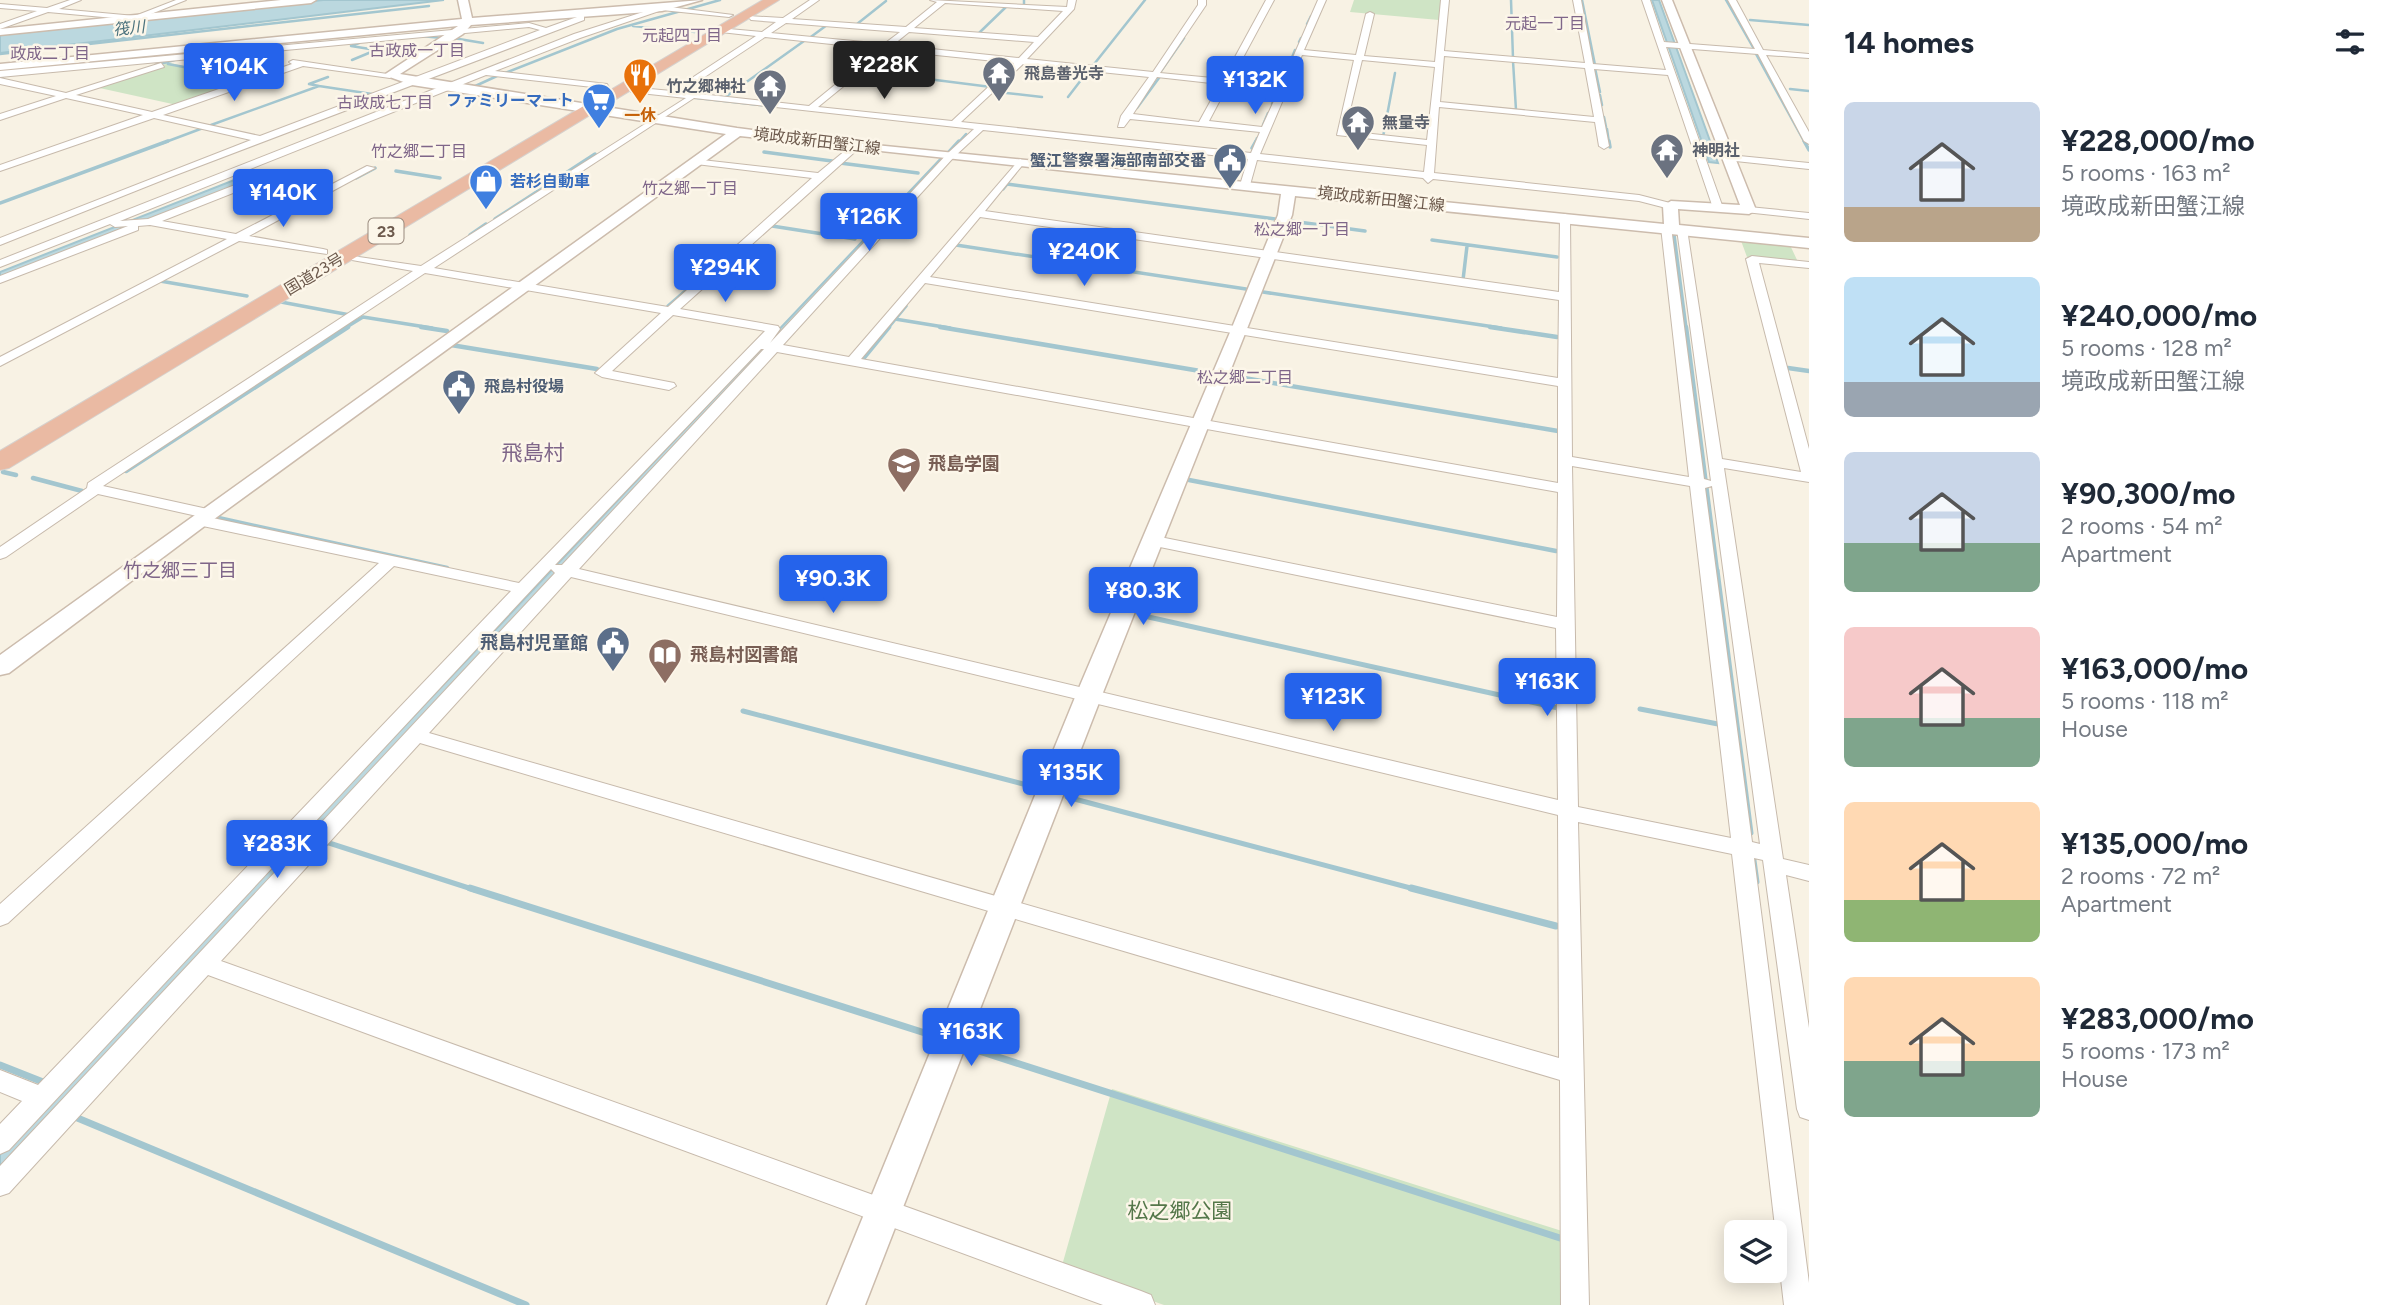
<!DOCTYPE html>
<meta charset="utf-8">
<style>
:root{--surface:#fff;--page:#f2f2f3;--text:#1f2937;--muted:#747a83;--accent:#2563eb}
body{margin:0;font-family:Figtree,"Noto Sans JP",sans-serif;background:var(--page);color:var(--text);height:100vh;display:flex;flex-direction:column;font-size:26px;white-space:nowrap}
*{box-sizing:border-box;margin:0}
p{font-size:23px;color:var(--muted)}
.icon{flex:none;width:38px;height:38px;fill:none;stroke:currentColor;stroke-width:2;stroke-linecap:round;stroke-linejoin:round}
.map{position:relative;flex:1;overflow:hidden}
.details{display:flex;flex-direction:column;background:var(--surface);width:595px}
.details>*{flex:none}
.buttons{position:absolute;left:1724px;top:1220px;display:grid;gap:14px}
.buttons a{display:grid;place-items:center;width:63px;height:63px;border-radius:10px;background:var(--surface);box-shadow:0 4px 18px #0003;font-size:35px}
.price{position:absolute;translate:-50% -60px;padding:0 16px;border-radius:7px;background:var(--accent);color:#fff;font-size:23px;line-height:46px;filter:drop-shadow(0 2px 4px #0008)}
.price::after{content:'';position:absolute;left:50%;top:42px;width:21px;height:16px;margin-left:-10px;background:inherit;clip-path:polygon(0 0,100% 0,50% 100%)}
.price.current{background:#222;color:#fff}
ul{padding:0;list-style:none}
li{display:flex;align-items:center;gap:21px;height:175px;padding:0 35px}
li span{display:grid;place-items:center;flex:none;width:196px;height:140px;border-radius:10px;color:#555}
li>.icon{margin-inline-start:auto}
span .icon{width:84px;height:84px;fill:#fffc;stroke-width:1}
li b{font-size:30px}
h2{display:flex;justify-content:space-between;align-items:center;height:84px;padding:0 35px;font-size:30px}
main{display:flex;flex:1;min-height:0}
.map>svg:first-child{display:block}
.green{fill:#cfe4c5}
.water{fill:#bbd8df;stroke:#a3c6cf;stroke-width:2}
.lines{fill:none;stroke-linecap:round;stroke-linejoin:round}
.stream-far4{stroke:#a3c6cf;stroke-width:2.5}
.stream-far3{stroke:#a3c6cf;stroke-width:3.5}
.stream-far2{stroke:#a3c6cf;stroke-width:4.5}
.stream-far1{stroke:#a3c6cf;stroke-width:5}
.stream{stroke:#a3c6cf;stroke-width:7}
.street-casing{stroke:#c7baac;stroke-width:2}
.secondary-casing{stroke:#ccbcad;stroke-width:3}
.highway-casing{stroke:#d6d1cd;stroke-width:2}
.street{fill:#fff;fill-rule:evenodd}
.secondary{fill:#fff;fill-rule:evenodd}
.highway{fill:#eabaa3;fill-rule:evenodd}
.labels{text-anchor:middle;dominant-baseline:central;stroke-width:5;stroke-linejoin:round;paint-order:stroke}
.far-neighbourhood-label{font-size:16px;fill:#7f6689;stroke:#fcf6e9}
.far-water-label{font-size:16px;font-style:italic;fill:#4b727d;stroke:#fcf6e9}
.far-worship-label{font-size:16px;font-weight:bold;fill:#5b616d;stroke:#fcf6e9;text-anchor:start}
.far-shop-label{font-size:16px;font-weight:bold;fill:#366cbe;stroke:#fcf6e9;text-anchor:end}
.far-food-label{font-size:16px;font-weight:bold;fill:#c56008;stroke:#fcf6e9}
.far-street-label{font-size:16px;fill:#6d5a4d;stroke:#fcf6e9}
.far-service-label{font-size:16px;font-weight:bold;fill:#4e5e75;stroke:#fcf6e9;text-anchor:end}
.shield{fill:#fcf6e9;stroke:#98897c;stroke-width:2}
.shield-label{font-size:16px;font-weight:bold;fill:#6d5a4d}
.education-label{font-size:18px;font-weight:bold;fill:#785e54;stroke:#fcf6e9;text-anchor:start}
.service-label{font-size:18px;font-weight:bold;fill:#4e5e75;stroke:#fcf6e9;text-anchor:end}
.neighbourhood-label{font-size:19px;fill:#7f6689;stroke:#fcf6e9}
.quarter-label{font-size:21px;fill:#7f6689;stroke:#fcf6e9}
.near-park-label{font-size:21px;fill:#54774a;stroke:#fcf6e9}
</style>
<main>
<div class="map">
<svg width="1809" height="1305" viewBox="0 0 1809 1305">
<rect width="100%" height="100%" fill="#f8f2e4"/>
<path class="green" d="M1354,0H1441L1439,20L1350,12Z
M169,63L251,79L177,105L95,87Z
M1740,238L1789,243L1798,262L1747,257Z
M1112,1089L1562,1231L1561,1305H1164L1061,1269Z"/>
<path class="water" d="M323,0H444L0,53V34Z
M1652,0H1659L1718,163L1709,162Z
M942,157L946,158L0,1167V1154Z
M261,174L255,178L0,277V272L247,175Z"/>
<g class="lines">
<path class="stream-far4" d="M1024,0V5
M1511,0L1513,58
M1582,0L1595,65
M1726,0L1754,49
M1750,20L1809,25
M857,24L886,1
M1307,24L1311,16
M633,26L695,32
M979,33L1007,6
M421,36L442,38
M453,38L483,43
M808,39L827,25
M1299,42L1301,38
M62,47L429,6
M0,54L53,48
M1756,54L1805,143
M352,60L376,50L351,46L359,43
M1291,60L1295,50
M168,64L210,72
M157,65L178,59
M1091,68L1145,0
M1595,68L1600,92
M932,69L920,78L991,87
M1287,70L1290,62
M505,73L617,29L720,0
M1159,74L1184,38
M1282,80L1286,72
M319,86L372,94
M471,88L497,76
M1790,89L1809,91
M997,92L1042,97
M1600,95L1602,105
M688,97L769,106
M1068,97L1088,71
M724,98L804,41
M1272,104L1278,90
M1137,108L1159,78
M1509,110H1516L1513,61H1517
M1604,117L1606,127
M211,125L319,86L309,84L328,77
M1263,125L1268,113
M1607,129L1609,143
M1389,137H1383L1395,73
M163,143L203,128
M958,143L966,134
M1255,143L1257,138"/>
<path class="stream-far3" d="M1609,141L1610,147
M1804,141L1809,150
M1252,148L1256,141
M764,152L832,161
M948,153L959,141
M840,163L918,173
M396,171L440,178
M356,178L375,168
M1003,189L1007,184L1275,219
M0,203L168,141
M495,219L595,154
M1291,221L1365,231
M772,226L855,239
M470,235L486,224
M1674,235L1686,328
M1432,240L1557,257
M956,245L1246,289
M1463,280L1467,246
M160,281L247,296
M1263,292L1501,328
M281,302L350,315
M668,306L705,274
M895,319L950,328
M345,328L363,317L432,328
M888,328L906,306"/>
<path class="stream-far2" d="M421,327L447,331
M940,327L1212,373
M1490,327L1557,337
M1686,327L1717,571
M451,345L597,369
M862,360L889,327
M1788,368L1809,371
M1232,376L1558,431
M126,471L348,327
M3,472L16,475
M33,478L82,491
M1189,480L1556,551
M214,517L447,568"/>
<path class="stream-far1" d="M1717,570L1751,833
M1144,616L1558,708
M1640,709L1718,724
M743,711L1031,786
M1067,797L1418,890
M326,842L475,890
M1753,853L1757,882"/>
<path class="stream" d="M470,888L925,1033
M1411,888L1556,926
M970,1048L1563,1239
M0,1065L43,1082
M75,1117L526,1305"/>
<g class="street-casing">
<path id="street" d="M70,0H81L59,9L135,16L176,0H186L136,20L48,12L0,29V24L37,11L0,8V4L47,8Z
M810,0H819L792,19L906,27L937,2L930,0L1067,7L1068,0H1076L1074,9L1027,59L1153,72L1198,5V0H1206V5L1160,73L1223,79L1266,0H1274L1231,80L1281,85L1318,0H1326L1304,50L1356,55L1366,14L1370,12L1374,14L1364,56L1435,62L1441,0H1449L1444,51L1585,63L1573,0H1581L1593,64L1666,70L1642,0H1650L1664,42L1755,49L1728,0H1736L1763,50L1809,54V58L1766,55L1809,132V144L1804,141L1758,54L1666,47L1723,208L1718,211L1713,208L1668,75L1594,69L1609,146L1604,149L1599,146L1595,122L1439,107L1434,173L1639,195L1674,204V208L1670,209L1639,201L1433,179L1428,183L1423,178L1257,160L1250,185L1245,188L1240,185L1248,159L983,130L954,157L783,345L849,357L1020,159L1025,162L985,211L1559,292L1560,217L1565,214L1570,217L1572,457L1689,477L1661,227L1666,224L1671,227L1704,479L1711,481L1677,229L1682,226L1687,229L1722,459L1801,472L1746,259L1752,256L1809,262V268L1759,263L1809,449V482L1724,468L1783,859L1809,865V881L1786,875L1809,1028V1120L1800,1117L1797,1109L1763,860L1754,858L1809,1283V1305H1784L1732,854L1578,822L1589,1305H1561L1560,1080L420,743L221,961L1141,1291L1151,1295L1155,1305H1103L208,975L9,1193L0,1196V1166L555,573L551,569L9,1150L0,1154V1124L22,1101L0,1092V1070L38,1085L511,591L394,566L8,923L0,926V904L379,563L198,525L190,520L197,516L98,494L6,557L0,559V547L87,488L88,483L413,271L352,260V256L421,266L686,98L631,92L628,87L672,91L756,36L721,32L718,28L762,32L776,22L751,20L748,16L783,18ZM945,3L1063,11L1038,37L914,28ZM786,23L900,32L884,44L771,33ZM909,32L1034,42L1019,58L893,45ZM765,37L879,49L809,106L682,92ZM888,50L1014,63L952,121L818,107ZM1302,55L1354,60L1337,135L1427,145L1424,172L1260,154ZM1444,56L1585,68L1594,117L1440,102ZM1362,60L1435,67L1427,140L1345,131ZM1023,64L1149,77L1121,116L1118,127H1124L1130,119L1260,132L1251,153L961,122ZM1157,77L1220,84L1199,122L1133,114ZM1228,85L1279,90L1262,127L1209,121ZM694,98L974,129L948,153L770,343L780,329L778,326L680,309L858,149V145H852L818,173L693,159L691,161L696,164L812,178L668,307L434,268ZM980,217L1559,300L1558,378L930,277ZM425,273L661,313L595,373L602,377L669,390L676,386L674,383L612,371L673,315L765,331L519,583L208,517L215,513L212,510L103,486ZM925,283L1558,386V483L861,359ZM761,349H764L562,565H555ZM777,352L1558,492L1557,617L1155,536L1147,541L1155,546L1556,628L1558,800L579,569ZM1572,466L1690,486L1731,838L1578,807ZM1712,486L1760,844L1752,842L1705,488ZM571,577L1558,815L1559,1058L429,733Z
M662,6L733,15L729,17L662,10L580,38L495,71L607,84L610,89L486,75L120,221L148,219L268,172H276V176L162,221L236,234L367,166L375,168L249,236L323,249L327,250V254L239,241L0,366V357L227,239L150,225L138,226V230L0,283V276L128,226L115,227L110,224L0,267V260L574,34Z
M580,11L584,13V20L168,178L0,245V238L251,140L154,118L0,171V165L143,115L66,98L0,120V114L56,96L0,84V78L66,93L161,63L164,67L76,95L152,112L292,64L289,62L293,60L394,75L390,78L303,66L163,115L260,136L540,30L529,27L0,77V71L529,23L546,28L577,17L576,13Z
M1729,155L1809,163V169L1726,160L1724,158Z
M1749,207L1809,213V219L1745,212L1744,210Z"/>
</g>
<g class="secondary-casing">
<path id="secondary" d="M281,0H316L311,3L0,35V29Z
M458,0H468L472,18L702,0L662,11L471,25L463,34L400,74L737,128L855,143L1664,224L1663,206L1671,201L1740,205L1662,0H1672L1756,210L1749,214L1678,209L1679,225L1809,238V248L1295,196L1292,215L1102,695L865,1305H827L1076,695L1231,330L1278,215L1281,194L740,136L206,525L9,673L0,675V655L726,134L412,85L384,75L458,26L0,70V64L462,19Z"/>
</g>
<g class="highway-casing">
<path id="highway" d="M763,0H779L9,468L0,470V451Z"/>
</g>
<use href="#street" class="street"/>
<use href="#secondary" class="secondary"/>
<use href="#highway" class="highway"/>
</g>
<defs>
<g id="temple-pin" transform="scale(1.75)"><path d="M0 17L-7.5 6A9.5 9.5 0 1 1 7.5 6Z" fill="#6b7280" stroke="#fcf6e9"/><path d="M0-6L5-2H3V0L6.5 2.5H4V6H1.5V3h-3V6H-4V2.5H-6.5L-3 0V-2H-5Z" fill="#fff"/></g>
<g id="restaurant-pin" transform="scale(1.75)"><path d="M0 17L-7.5 6A9.5 9.5 0 1 1 7.5 6Z" fill="#e8710a" stroke="#fcf6e9"/><path d="M-5-6h1v4h1v-4h1v4h1v-4h1v5L-1.5 .5V6h-2V.5L-5-1ZM5-6V6H3V1.5H1.5Q1.5-4 5-6Z" fill="#fff"/></g>
<g id="supermarket-pin" transform="scale(1.75)"><path d="M0 17L-7.5 6A9.5 9.5 0 1 1 7.5 6Z" fill="#3f7fe0" stroke="#fcf6e9"/><path d="M-6-5.5h2.5l.6 2H6L4.5 2H-2.5L-4.4-4H-6ZM-1.5 3.2a1.3 1.3 0 1 0 .1 0ZM3 3.2a1.3 1.3 0 1 0 .1 0Z" fill="#fff"/></g>
<g id="civic-pin" transform="scale(1.75)"><path d="M0 17L-7.5 6A9.5 9.5 0 1 1 7.5 6Z" fill="#5c6f8a" stroke="#fcf6e9"/><path d="M-.6-6.5H3V-4.5H.6V-3L4-1V1h2V6H-6V1h2V-1L-.6-3ZM-1.2 2.5V6h2.4V2.5Z" fill="#fff"/></g>
<g id="shop-pin" transform="scale(1.75)"><path d="M0 17L-7.5 6A9.5 9.5 0 1 1 7.5 6Z" fill="#3f7fe0" stroke="#fcf6e9"/><path d="M-5-2.5h2.3a2.7 3.5 0 0 1 5.4 0H5L5.5 6h-11ZM-1.5-2.5h3a1.5 2.3 0 0 0-3 0Z" fill="#fff"/></g>
<g id="school-pin" transform="scale(1.75)"><path d="M0 17L-7.5 6A9.5 9.5 0 1 1 7.5 6Z" fill="#8d6e63" stroke="#fcf6e9"/><path d="M0-5L7-2L0 1L-7-2ZM-4 1L0 2.5L4 1V4Q0 6-4 4Z" fill="#fff"/></g>
<g id="library-pin" transform="scale(1.75)"><path d="M0 17L-7.5 6A9.5 9.5 0 1 1 7.5 6Z" fill="#8d6e63" stroke="#fcf6e9"/><path d="M-6-4Q-3-5.5-.7-3.5V5Q-3 3-6 4ZM6-4Q3-5.5 .7-3.5V5Q3 3 6 4Z" fill="#fff"/></g>
</defs>
<g fill-rule="evenodd">
<use href="#temple-pin" x="999" y="73"/>
<use href="#restaurant-pin" x="640" y="75"/>
<use href="#temple-pin" x="770" y="86"/>
<use href="#supermarket-pin" x="599" y="100"/>
<use href="#temple-pin" x="1358" y="122"/>
<use href="#temple-pin" x="1667" y="150"/>
<use href="#civic-pin" x="1230" y="160"/>
<use href="#shop-pin" x="486" y="181"/>
<use href="#civic-pin" x="459" y="386"/>
<use href="#school-pin" x="904" y="464"/>
<use href="#civic-pin" x="613" y="643"/>
<use href="#library-pin" x="665" y="655"/>
</g>
<g class="labels">
<g class="far-neighbourhood-label">
<text x="1545" y="23">元起一丁目</text>
<text x="682" y="35">元起四丁目</text>
<text x="417" y="50">古政成一丁目</text>
<text x="50" y="53">政成二丁目</text>
<text x="385" y="102">古政成七丁目</text>
<text x="419" y="151">竹之郷二丁目</text>
<text x="690" y="188">竹之郷一丁目</text>
<text x="1302" y="229">松之郷一丁目</text>
<text x="1245" y="377">松之郷二丁目</text>
</g>
<g class="far-water-label">
<text transform="translate(129 28) rotate(-6)">筏川</text>
</g>
<g class="far-worship-label">
<text x="1024" y="73">飛島善光寺</text>
<text x="746" y="86" text-anchor="end">竹之郷神社</text>
<text x="1382" y="122">無量寺</text>
<text x="1692" y="150">神明社</text>
</g>
<g class="far-shop-label">
<text x="574" y="100">ファミリーマート</text>
<text x="510" y="181" text-anchor="start">若杉自動車</text>
</g>
<g class="far-food-label">
<text x="640" y="115">一休</text>
</g>
<g class="far-street-label">
<text transform="translate(817 141) rotate(7)">境政成新田蟹江線</text>
<text transform="translate(1381 199) rotate(6)">境政成新田蟹江線</text>
<text transform="translate(314 274) rotate(-31)">国道23号</text>
</g>
<g class="far-service-label">
<text x="1206" y="160">蟹江警察署海部南部交番</text>
<text x="484" y="386" text-anchor="start">飛島村役場</text>
</g>
<rect class="shield" x="368.5" y="218.5" width="35" height="25" rx="5"/>
<g class="shield-label">
<text x="386" y="231">23</text>
</g>
<g class="education-label">
<text x="928" y="464">飛島学園</text>
<text x="690" y="655">飛島村図書館</text>
</g>
<g class="service-label">
<text x="588" y="643">飛島村児童館</text>
</g>
<g class="neighbourhood-label">
<text x="180" y="570">竹之郷三丁目</text>
</g>
<g class="quarter-label">
<text x="533" y="452">飛島村</text>
</g>
<g class="near-park-label">
<text x="1180" y="1210">松之郷公園</text>
</g>
</g>
</svg>
<div class="buttons">
<a><svg class="icon" aria-label="layers" viewBox="0 0 24 24"><path d="M12 4l9 5-9 5-9-5zM3 14l9 5 9-5"/></svg></a>
</div>
<b class="price current" style="left:884px;top:101px">¥228K</b>
<b class="price" style="left:234px;top:103px">¥104K</b>
<b class="price" style="left:1255px;top:116px">¥132K</b>
<b class="price" style="left:283px;top:229px">¥140K</b>
<b class="price" style="left:869px;top:253px">¥126K</b>
<b class="price" style="left:1084px;top:288px">¥240K</b>
<b class="price" style="left:725px;top:304px">¥294K</b>
<b class="price" style="left:833px;top:615px">¥90.3K</b>
<b class="price" style="left:1143px;top:627px">¥80.3K</b>
<b class="price" style="left:1547px;top:718px">¥163K</b>
<b class="price" style="left:1333px;top:733px">¥123K</b>
<b class="price" style="left:1071px;top:809px">¥135K</b>
<b class="price" style="left:277px;top:880px">¥283K</b>
<b class="price" style="left:971px;top:1068px">¥163K</b>
</div>
<section class="details">
<h2>14 homes<svg class="icon" aria-label="filters" viewBox="0 0 24 24"><path d="M4 7h16M4 17h16"/><circle cx="9" cy="7" r="2"/><circle cx="15" cy="17" r="2"/></svg></h2>
<ul>
<li><span style="background:linear-gradient(#c9d6e8 75%,#b9a48a 0)"><svg class="icon" aria-label="home" viewBox="0 0 24 24"><path d="M3 11l9-7 9 7M6 9v11h12V9"/></svg></span><div><b>¥228,000/mo</b><p>5 rooms · 163 m²</p><p>境政成新田蟹江線</p></div></li>
<li><span style="background:linear-gradient(#bfe0f5 75%,#9aa5b1 0)"><svg class="icon" aria-label="home" viewBox="0 0 24 24"><path d="M3 11l9-7 9 7M6 9v11h12V9"/></svg></span><div><b>¥240,000/mo</b><p>5 rooms · 128 m²</p><p>境政成新田蟹江線</p></div></li>
<li><span style="background:linear-gradient(#c9d6e8 65%,#7fa58c 0)"><svg class="icon" aria-label="home" viewBox="0 0 24 24"><path d="M3 11l9-7 9 7M6 9v11h12V9"/></svg></span><div><b>¥90,300/mo</b><p>2 rooms · 54 m²</p><p>Apartment</p></div></li>
<li><span style="background:linear-gradient(#f6c9c9 65%,#7fa58c 0)"><svg class="icon" aria-label="home" viewBox="0 0 24 24"><path d="M3 11l9-7 9 7M6 9v11h12V9"/></svg></span><div><b>¥163,000/mo</b><p>5 rooms · 118 m²</p><p>House</p></div></li>
<li><span style="background:linear-gradient(#ffd9b3 70%,#8fb573 0)"><svg class="icon" aria-label="home" viewBox="0 0 24 24"><path d="M3 11l9-7 9 7M6 9v11h12V9"/></svg></span><div><b>¥135,000/mo</b><p>2 rooms · 72 m²</p><p>Apartment</p></div></li>
<li><span style="background:linear-gradient(#ffd9b3 60%,#7fa58c 0)"><svg class="icon" aria-label="home" viewBox="0 0 24 24"><path d="M3 11l9-7 9 7M6 9v11h12V9"/></svg></span><div><b>¥283,000/mo</b><p>5 rooms · 173 m²</p><p>House</p></div></li>
</ul>
</section>
</main>
